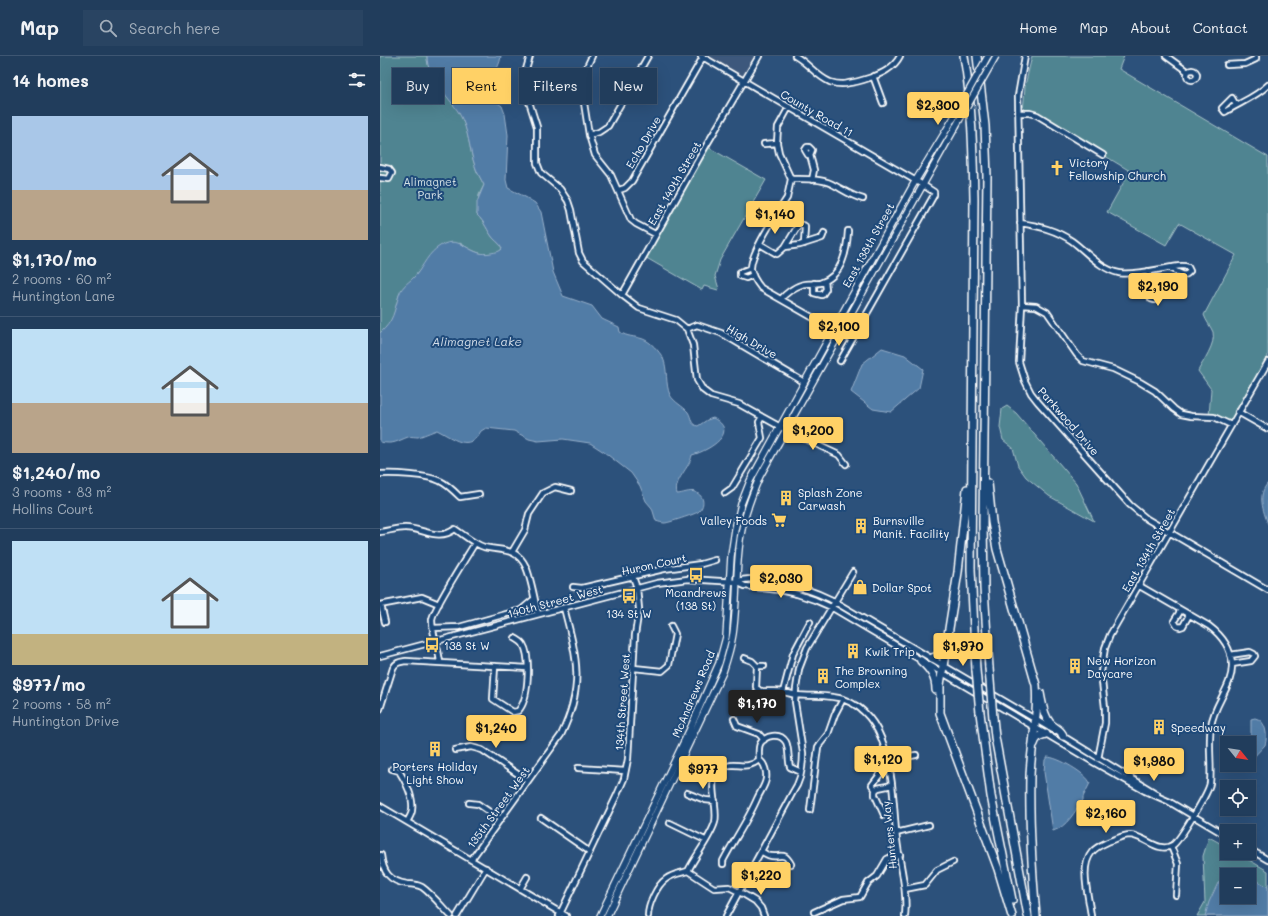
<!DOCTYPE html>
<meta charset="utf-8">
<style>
:root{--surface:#213d5c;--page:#294462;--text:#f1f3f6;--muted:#a2aebb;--line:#3e5672;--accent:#ffd166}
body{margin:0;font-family:Mali,sans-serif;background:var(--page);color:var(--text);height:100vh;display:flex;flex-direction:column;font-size:15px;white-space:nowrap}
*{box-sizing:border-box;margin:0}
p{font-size:13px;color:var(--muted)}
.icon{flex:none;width:22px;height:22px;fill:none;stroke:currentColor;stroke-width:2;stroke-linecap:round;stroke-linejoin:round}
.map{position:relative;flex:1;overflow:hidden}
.panel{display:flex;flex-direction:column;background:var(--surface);width:380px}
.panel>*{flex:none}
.hud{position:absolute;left:12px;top:12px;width:380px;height:36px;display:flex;gap:8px}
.needle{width:26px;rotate:120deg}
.controls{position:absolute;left:840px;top:680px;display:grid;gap:8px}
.controls a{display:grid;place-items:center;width:36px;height:36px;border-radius:0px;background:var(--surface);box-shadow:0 4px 16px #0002,0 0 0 1px var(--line);font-size:20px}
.price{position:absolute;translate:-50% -34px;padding:0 9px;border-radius:4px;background:var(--accent);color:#111;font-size:13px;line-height:26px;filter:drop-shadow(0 1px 2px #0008)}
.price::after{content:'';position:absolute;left:50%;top:24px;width:12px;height:9px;margin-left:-6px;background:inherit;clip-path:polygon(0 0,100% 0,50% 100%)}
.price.selected{background:#222;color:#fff}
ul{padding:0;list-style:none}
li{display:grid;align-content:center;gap:8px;height:212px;padding:0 12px}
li+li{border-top:1px solid var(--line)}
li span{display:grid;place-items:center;height:124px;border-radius:0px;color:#555}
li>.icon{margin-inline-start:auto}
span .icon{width:72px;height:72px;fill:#fffc;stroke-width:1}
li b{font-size:17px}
h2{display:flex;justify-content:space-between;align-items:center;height:48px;padding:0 12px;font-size:17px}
.tag{padding:0 14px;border-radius:0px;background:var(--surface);box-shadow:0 4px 16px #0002,0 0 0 1px var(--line);font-size:14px;line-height:36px}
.tag.selected{background:var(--accent);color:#111}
header{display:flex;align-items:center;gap:24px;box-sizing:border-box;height:56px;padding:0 20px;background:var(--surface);border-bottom:1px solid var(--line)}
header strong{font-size:19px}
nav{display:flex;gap:22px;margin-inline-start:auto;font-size:14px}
.search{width:280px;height:36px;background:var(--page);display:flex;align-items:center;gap:10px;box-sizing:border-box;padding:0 14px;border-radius:0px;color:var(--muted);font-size:15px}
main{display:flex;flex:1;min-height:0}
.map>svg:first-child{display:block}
.built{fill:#3c597c}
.green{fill:#4f8491;stroke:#a7c2c8;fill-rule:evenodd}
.water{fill:#517ba6;stroke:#97b0ca}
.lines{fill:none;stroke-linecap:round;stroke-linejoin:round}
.minor-casing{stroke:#fff;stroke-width:8}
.major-casing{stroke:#fff;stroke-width:8}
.highway-casing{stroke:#fff;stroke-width:10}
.minor{stroke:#1f4a7a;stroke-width:4.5}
.major{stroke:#1f4a7a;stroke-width:5.5}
.highway{stroke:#1f4a7a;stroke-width:7}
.major-bridge-casing{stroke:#fff;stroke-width:8;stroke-linecap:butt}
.highway-bridge-casing{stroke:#fff;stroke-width:10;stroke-linecap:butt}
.major-bridge{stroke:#1f4a7a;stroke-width:5.5}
.highway-bridge{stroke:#1f4a7a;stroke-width:7}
.labels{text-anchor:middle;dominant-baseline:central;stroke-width:4;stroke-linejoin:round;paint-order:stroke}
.street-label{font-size:11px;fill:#fff;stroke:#1f4a7a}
.poi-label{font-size:11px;fill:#fff;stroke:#1f4a7a;text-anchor:start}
.park-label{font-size:11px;fill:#d3e0e4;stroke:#1f4a7a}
.water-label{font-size:12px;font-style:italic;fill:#d4dee9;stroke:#1f4a7a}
</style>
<header>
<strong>Map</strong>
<div class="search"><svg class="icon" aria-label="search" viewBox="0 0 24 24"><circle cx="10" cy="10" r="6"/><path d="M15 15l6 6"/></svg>Search here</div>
<nav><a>Home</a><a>Map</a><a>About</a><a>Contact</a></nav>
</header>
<main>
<section class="panel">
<h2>14 homes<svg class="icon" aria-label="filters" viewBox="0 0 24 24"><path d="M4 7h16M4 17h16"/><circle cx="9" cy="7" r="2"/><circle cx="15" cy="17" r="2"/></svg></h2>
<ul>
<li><span style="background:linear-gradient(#a9c7e8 60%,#b9a48a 0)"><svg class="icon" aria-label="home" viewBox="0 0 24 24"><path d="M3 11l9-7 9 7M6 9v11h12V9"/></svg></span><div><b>$1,170/mo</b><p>2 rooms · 60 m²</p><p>Huntington Lane</p></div></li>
<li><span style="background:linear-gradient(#bfe0f5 60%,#b9a48a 0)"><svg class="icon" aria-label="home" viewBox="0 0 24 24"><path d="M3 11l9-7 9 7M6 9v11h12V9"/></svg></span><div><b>$1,240/mo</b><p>3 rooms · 83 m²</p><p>Hollins Court</p></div></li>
<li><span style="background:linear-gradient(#bfe0f5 75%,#c2b280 0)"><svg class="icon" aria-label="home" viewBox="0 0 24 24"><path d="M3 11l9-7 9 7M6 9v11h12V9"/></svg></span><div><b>$977/mo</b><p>2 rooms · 58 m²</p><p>Huntington Drive</p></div></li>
</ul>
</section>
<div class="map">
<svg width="888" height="860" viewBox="0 0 888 860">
<rect width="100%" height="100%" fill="#2c517b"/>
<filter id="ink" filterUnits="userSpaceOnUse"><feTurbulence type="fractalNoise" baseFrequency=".025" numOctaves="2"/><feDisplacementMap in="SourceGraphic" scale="8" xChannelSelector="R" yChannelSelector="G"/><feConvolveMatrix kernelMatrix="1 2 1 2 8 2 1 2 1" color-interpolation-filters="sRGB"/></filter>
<g filter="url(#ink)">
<path class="built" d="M321,0H379L364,25Z"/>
<path class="green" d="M0,0H47C47,23 68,39 80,58C89,74 89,93 95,110C97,117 101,123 104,129L99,139L97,159C105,166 107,175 114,183C117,186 121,188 122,193C110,205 92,195 80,187L40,214L19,239L13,262L8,270L0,277Z
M652,0H744L739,13L888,101V306L851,369L829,361L831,333L818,315C823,305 836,288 833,276C831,271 826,265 824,259L856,199L799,167L786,189L727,156L750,115L657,59L643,57L645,30Z
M326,90L386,124L340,204L335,220L339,233L338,234L324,230L322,234L263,200Z
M627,350L636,357L696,427L714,465L669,440L646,421L638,410L633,392L623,384L620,371L622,353Z
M829,781L847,791V797H857L888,815V860H817L825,846L823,800ZM847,819H869V841H847Z"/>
<path class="water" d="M47,0H121C119,17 106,21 107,39L122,50L125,58L128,79L126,124L128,132L147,142L155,147L161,156L173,216L183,240L212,250L222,263L239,271L240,276C247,281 254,280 263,283C271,286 279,295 283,302C288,313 285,328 290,339C295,347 303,350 308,356C312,362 310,369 318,370L327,364L333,362C361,376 328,395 312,399C310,412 293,424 297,438C302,438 310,434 315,436C325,440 325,450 318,456C315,458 288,467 285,467C282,467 279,466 276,465L272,452L266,445L260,430L251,417L224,396L210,387L183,383L158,385L149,383L134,375L106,372L101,375C89,397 73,382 57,374C51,376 42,380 38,381C35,381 32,380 28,381C17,385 14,389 0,386V277C14,265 14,255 19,239C22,229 30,226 36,219C44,209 48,197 60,190C82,177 89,202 111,197C116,196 119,196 122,193C121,188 117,186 114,183C107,175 105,166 97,159V146L104,129C101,123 97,117 95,110C89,93 89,74 79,57C68,39 47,23 47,0Z
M502,292L525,299L543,313L539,332L511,356L493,353L471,336L482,308Z
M888,427V468C883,454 877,439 888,427Z
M875,662C886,664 888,680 885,689C880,695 874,700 869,706V687L871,678V663Z
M667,701C678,701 707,718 710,727L703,741V744C695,755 687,771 673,775L664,716L665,704Z
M869,820L888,831V860H825L829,846L838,827L847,823V841H869Z"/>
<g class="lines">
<g class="minor-casing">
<path id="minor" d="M150,0L145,17V33L157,71V107L161,117L180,133L188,145L191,154L199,197L203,205L242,239L259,252L296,264L307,273L313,289L317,324L323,334L331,340L359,348L406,374L459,399L466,408
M212,0L203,19L202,34L209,79L215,99L231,119L251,164L256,168L275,178
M321,0L543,129L554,136V139L472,284L381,232C377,227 372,220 371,213C370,197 397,157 407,142L411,123L399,97L397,87L398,71L409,51
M415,0C428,7 436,20 450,26C456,28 463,29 469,27C479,26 500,19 507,14C513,10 517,6 520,0
M645,0L638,40L642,249L639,306L645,325L651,337L658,346L750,449L767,463L888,534
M786,0L808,16
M847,9L865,8L876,3V0
M807 19a5 5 0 1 1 10 0a5 5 0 1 1-10 0Z
M493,20L503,47
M856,49L852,42L842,52L845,56C859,47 876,41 888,29
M638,57H650L657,59L723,99
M209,79L219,76L228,70L268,0
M384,88L397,87
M430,99H428L425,94L427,91H429L432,94L430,99L434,114L432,124
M0,111L9,113L12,117L9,123L0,122
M411,123C423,123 440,122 452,128C462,133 471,140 483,143
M239,134L245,132L252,125L323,1
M640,167C659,170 676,174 692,185C707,196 720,213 739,217C752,220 779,213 793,211C798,210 804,209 808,211L810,215L807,218L804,219L789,212
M380,188L397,198L405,191L419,168L425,170L424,188
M405,191L420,189L442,182L444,177
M371,212L360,216V220L366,222L373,219
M768,215L770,224V240L771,243L775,244L778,241L779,238L770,224
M434,227V237L442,239L446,233L445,225
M242,239L326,90L379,0
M401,243C405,238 414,231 421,229C427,227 434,228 440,227C463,220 467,194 468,175
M642,249L656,250L667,256L697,299L703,305L733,313L760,326L775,335L794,353L801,358L811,360L834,361L851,369
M307,273L317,269L341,277L424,326
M460,305L472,284
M858,356L888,373
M0,418C14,417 48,419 60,425C67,428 74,435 80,441L99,438
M345,437L352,432L382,382L379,366L382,361
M0,476C8,475 17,472 25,472C43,472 58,486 75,473C84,479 94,488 104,491C121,495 137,491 146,511C151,522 155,546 158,558
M132,496L145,474L149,458L163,437L175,431L191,435
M356,526C378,516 429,533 450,543L675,675
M193,531L202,532L284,513L321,508L335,504
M0,549L42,541L59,548
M1,549L5,566
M801,554L794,565L797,570L800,571L803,570L809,559
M53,572L79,571L141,554L154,543
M850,599L870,596L874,598L875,600L871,605L852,608
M0,600L277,527L308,523L356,526L365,530L399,534L417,538L435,544L451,551L715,707L765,735L790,746
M364,602L372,605L377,610H384
M60,607C59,592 52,579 52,564C52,554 88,499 95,487
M115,610L113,643L133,656L138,655C149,644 151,601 143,588C141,585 138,584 135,582
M377,610L376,631L380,635C388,635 396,635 404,636C408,637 412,638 416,639C432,641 450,638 465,644C513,662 512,732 516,775C518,804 528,831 525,860
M254,612L282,615L289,609L295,578L291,570
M403,636L413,598L430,566
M0,653L13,612C16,606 20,606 26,605L147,612
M354,663L357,670L379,678L384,684
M681,679L777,738
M75,694L91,691L102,694L148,725
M718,703L725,667V652L721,616L725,592L730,579L888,306
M507,704L536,699
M198,712L245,715
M12,713L19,715C25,724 34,742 32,754C32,758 29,762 27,766
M496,734L492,729L501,717
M307,737L325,744L335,745
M788,745L847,780
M89,747L98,748L120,763
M0,750L186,860
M430,754L438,691L440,688L448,678L455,658L463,643
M504,759L495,739V735L498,732L512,729
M161,762L210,796
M290,767L325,784
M516,777L549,769
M791,790L798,808L796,839
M869,793L888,804
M382,796C385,797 388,800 391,800C403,801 404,796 411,808
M1,799C3,816 9,825 27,828C32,828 38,829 42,831C52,838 63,852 71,860
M91,804L181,679C205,630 197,602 184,552
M343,808V805C354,784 368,764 377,743C380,736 385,730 386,723C387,717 385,707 379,704
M308,815C315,800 331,781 335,766C339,749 325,725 341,713C355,703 364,716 379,704C379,699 378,692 380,688C385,679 400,676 406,686C409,692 408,704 410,711L421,716
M308,815L334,832L349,831L365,839L375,845L381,852L384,860
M140,833L147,821
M525,833L545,829L557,814L573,806
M434,856L463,843L480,841L488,827L497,820L507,803L511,801L520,799
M77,860L106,812
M179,860L237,739L244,723L248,703L255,579L259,553L257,532L253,521
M268,860C268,849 277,829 286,823C292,818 301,817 308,815
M346,860L413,736C421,725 423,711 423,697L415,646L416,633L419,613L427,592L473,516
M711,860C709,841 699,811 712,796C717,790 724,788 730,785C737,783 743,779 750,779C765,780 779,798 793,789C800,784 829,736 830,727C832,709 828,689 831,670C834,647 853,631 852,608C851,592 841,579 829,570L758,529"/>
</g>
<g class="major-casing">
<path id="major" d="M220,860L309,675L339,607L346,581L351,500L355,473L361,448L370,425L533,129L573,63
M227,860L343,616C347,604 351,591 353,578C357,550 356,521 359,493C361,467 370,443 380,420L576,70"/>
</g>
<g class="highway-casing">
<path id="highway" d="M584,0C592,47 593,95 594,143L591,513L596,614
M597,0L605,70L607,120L603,468L604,532L609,612
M608,427L612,466L617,493L656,629C659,660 651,689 650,720C649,766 652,814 656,860
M587,433L578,516L560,629V657L618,813L632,860
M552,602L561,599L564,592
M541,605C550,613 556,621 556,634
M660,637C662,647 663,659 670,667C674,672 682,674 683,680
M600,657L611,740L632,844
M613,662L615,681L648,860
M654,688C656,681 659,680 666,678"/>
</g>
<use href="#minor" class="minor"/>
<use href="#major" class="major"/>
<use href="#highway" class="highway"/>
<g class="major-bridge-casing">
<path id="major-bridge" d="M573,63L608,0
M576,70L616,0"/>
</g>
<g class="highway-bridge-casing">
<path id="highway-bridge" d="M609,612L613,662
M596,614L600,657"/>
</g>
<use href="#major-bridge" class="major-bridge"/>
<use href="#highway-bridge" class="highway-bridge"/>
</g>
</g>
<defs>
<g id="church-bare" transform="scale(1.2)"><path d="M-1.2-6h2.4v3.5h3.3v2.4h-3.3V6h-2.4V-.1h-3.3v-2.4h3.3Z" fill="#ffd166" stroke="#1f4a7a" stroke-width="2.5" paint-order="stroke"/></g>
<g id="building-bare" transform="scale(1.2)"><path d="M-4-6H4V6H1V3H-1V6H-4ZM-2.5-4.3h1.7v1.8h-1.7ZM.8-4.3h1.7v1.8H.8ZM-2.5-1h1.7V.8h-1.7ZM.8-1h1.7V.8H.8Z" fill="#ffd166" stroke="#1f4a7a" stroke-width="2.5" paint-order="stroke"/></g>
<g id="supermarket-bare" transform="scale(1.2)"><path d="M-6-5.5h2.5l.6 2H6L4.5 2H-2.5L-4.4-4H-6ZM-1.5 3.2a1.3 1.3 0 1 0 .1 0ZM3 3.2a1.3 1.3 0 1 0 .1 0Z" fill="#ffd166" stroke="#1f4a7a" stroke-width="2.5" paint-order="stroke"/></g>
<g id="bus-bare" transform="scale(1.2)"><path d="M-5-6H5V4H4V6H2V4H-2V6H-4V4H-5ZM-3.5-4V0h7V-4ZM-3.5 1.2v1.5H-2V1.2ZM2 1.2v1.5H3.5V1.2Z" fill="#ffd166" stroke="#1f4a7a" stroke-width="2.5" paint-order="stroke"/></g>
<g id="shop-bare" transform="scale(1.2)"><path d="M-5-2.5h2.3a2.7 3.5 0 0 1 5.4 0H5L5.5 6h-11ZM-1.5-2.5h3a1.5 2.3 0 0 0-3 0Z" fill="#ffd166" stroke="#1f4a7a" stroke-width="2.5" paint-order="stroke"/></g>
</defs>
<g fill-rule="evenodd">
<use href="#church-bare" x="677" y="112"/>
<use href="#building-bare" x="406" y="442"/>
<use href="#supermarket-bare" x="399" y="464"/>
<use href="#building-bare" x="481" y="470"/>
<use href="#bus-bare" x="316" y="519"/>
<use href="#shop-bare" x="480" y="531"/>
<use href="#bus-bare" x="249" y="540"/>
<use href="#bus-bare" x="52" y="589"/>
<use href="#building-bare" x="473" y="595"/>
<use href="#building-bare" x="695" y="610"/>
<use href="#building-bare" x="443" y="620"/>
<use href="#building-bare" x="779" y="671"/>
<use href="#building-bare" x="55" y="693"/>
</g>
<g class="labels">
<g class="street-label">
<text transform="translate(437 57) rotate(30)">County Road 11</text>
<text transform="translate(263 86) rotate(-60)">Echo Drive</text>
<text transform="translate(294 127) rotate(-60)">East 140th Street</text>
<text transform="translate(488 189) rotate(-61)">East 138th Street</text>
<text transform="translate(372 285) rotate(30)">High Drive</text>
<text transform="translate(689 365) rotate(49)">Parkwood Drive</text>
<text transform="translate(768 494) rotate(-60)">East 134th Street</text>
<text transform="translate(274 508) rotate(-12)">Huron Court</text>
<text transform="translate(175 545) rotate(-15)">140th Street West</text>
<text transform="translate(313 638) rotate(-67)">McAndrews Road</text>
<text transform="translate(242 646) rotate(-86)">134th Street West</text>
<text transform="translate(118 751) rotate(-54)">135th Street West</text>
<text transform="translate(509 779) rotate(-96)">Hunters Way</text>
</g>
<g class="poi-label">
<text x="689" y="106">Victory<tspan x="689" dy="13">Fellowship Church</tspan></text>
<text x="418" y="436">Splash Zone<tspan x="418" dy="13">Carwash</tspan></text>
<text x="387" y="464" text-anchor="end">Valley Foods</text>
<text x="493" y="464">Burnsville<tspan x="493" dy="13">Manit. Facility</tspan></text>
<text x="492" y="531">Dollar Spot</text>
<text x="316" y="536" text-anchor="middle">Mcandrews<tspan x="316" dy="13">(138 St)</tspan></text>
<text x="249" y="557" text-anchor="middle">134 St W</text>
<text x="64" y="589">138 St W</text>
<text x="485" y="595">Kwik Trip</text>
<text x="707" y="604">New Horizon<tspan x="707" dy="13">Daycare</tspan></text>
<text x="455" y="614">The Browning<tspan x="455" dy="13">Complex</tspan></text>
<text x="791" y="671">Speedway</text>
<text x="55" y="710" text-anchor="middle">Porters Holiday<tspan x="55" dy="13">Light Show</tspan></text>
</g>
<g class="park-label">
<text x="50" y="125">Alimagnet<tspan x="50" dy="13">Park</tspan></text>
</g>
<g class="water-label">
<text x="97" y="285">Alimagnet Lake</text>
</g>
</g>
</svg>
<div class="controls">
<a><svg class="needle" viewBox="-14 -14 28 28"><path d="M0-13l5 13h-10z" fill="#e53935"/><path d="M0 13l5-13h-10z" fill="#a2aebb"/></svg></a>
<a><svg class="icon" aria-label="locate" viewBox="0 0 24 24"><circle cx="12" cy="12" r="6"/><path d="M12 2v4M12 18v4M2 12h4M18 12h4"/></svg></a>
<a>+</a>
<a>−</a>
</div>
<b class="price" style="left:558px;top:70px">$2,300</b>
<b class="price" style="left:395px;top:179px">$1,140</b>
<b class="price" style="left:778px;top:251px">$2,190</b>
<b class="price" style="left:459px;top:291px">$2,100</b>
<b class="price" style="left:433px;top:395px">$1,200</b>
<b class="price" style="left:401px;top:543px">$2,030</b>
<b class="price" style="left:583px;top:611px">$1,970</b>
<b class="price selected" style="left:377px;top:668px">$1,170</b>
<b class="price" style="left:116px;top:693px">$1,240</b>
<b class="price" style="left:503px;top:724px">$1,120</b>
<b class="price" style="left:774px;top:726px">$1,980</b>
<b class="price" style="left:323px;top:734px">$977</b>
<b class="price" style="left:726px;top:778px">$2,160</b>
<b class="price" style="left:381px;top:840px">$1,220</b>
<div class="hud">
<a class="tag">Buy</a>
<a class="tag selected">Rent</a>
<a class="tag">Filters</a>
<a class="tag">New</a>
</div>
</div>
</main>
